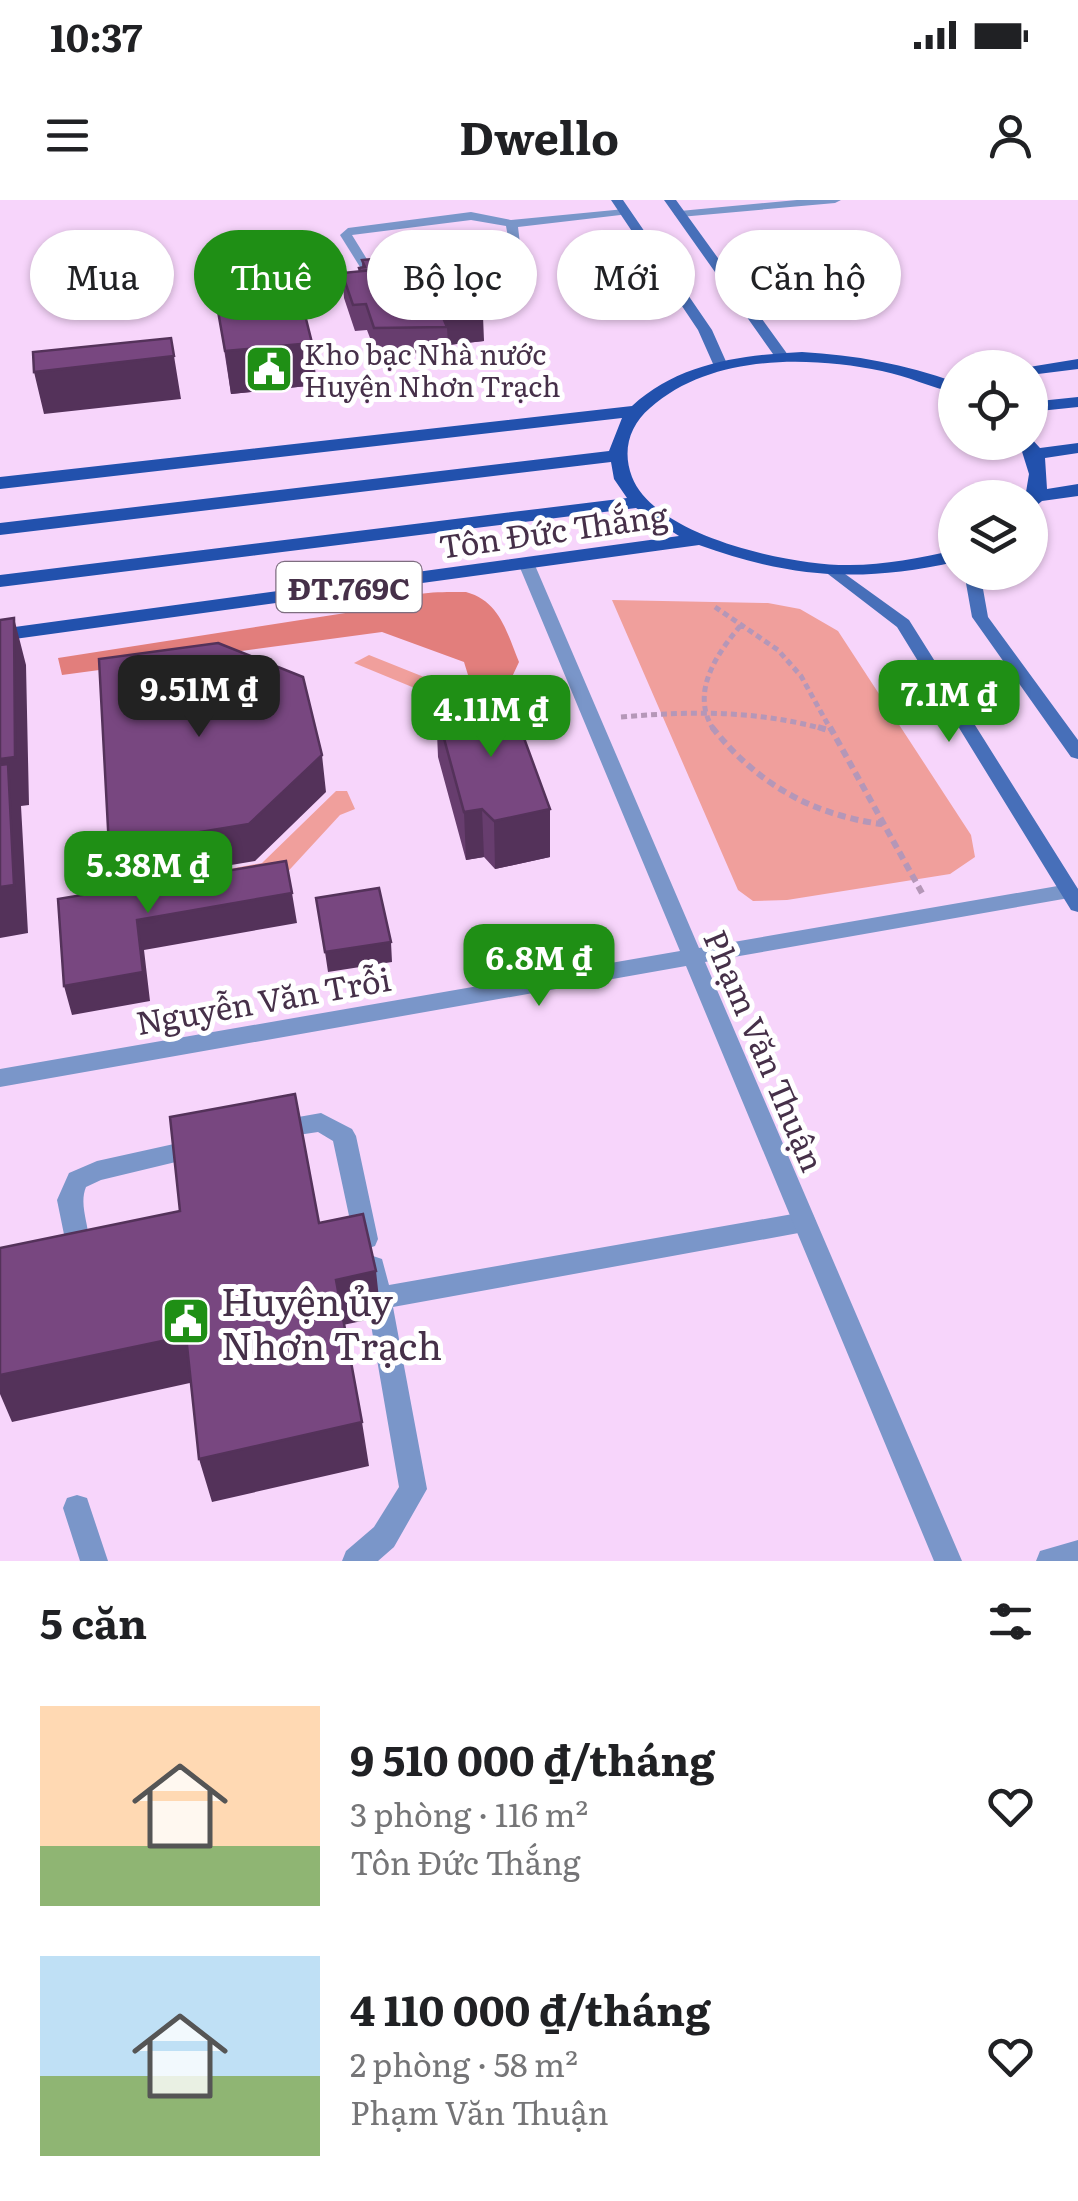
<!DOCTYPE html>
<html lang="vi">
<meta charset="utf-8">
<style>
:root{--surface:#fff;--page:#f2f2f2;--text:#202124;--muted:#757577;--accent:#1f8f15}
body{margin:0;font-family:Literata,serif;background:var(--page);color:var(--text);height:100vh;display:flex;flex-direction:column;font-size:38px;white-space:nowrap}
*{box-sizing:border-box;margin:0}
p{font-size:32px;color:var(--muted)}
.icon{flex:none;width:55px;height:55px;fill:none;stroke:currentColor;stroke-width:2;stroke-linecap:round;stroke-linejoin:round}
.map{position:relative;height:1361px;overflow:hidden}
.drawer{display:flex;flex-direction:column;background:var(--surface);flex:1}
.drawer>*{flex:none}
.hud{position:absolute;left:30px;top:30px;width:1020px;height:90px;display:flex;gap:20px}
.controls{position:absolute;left:938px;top:150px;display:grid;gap:20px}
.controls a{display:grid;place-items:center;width:110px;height:110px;border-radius:50%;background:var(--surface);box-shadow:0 2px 8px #0004;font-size:50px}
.price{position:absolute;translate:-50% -85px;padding:0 22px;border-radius:20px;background:var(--accent);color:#fff;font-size:32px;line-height:65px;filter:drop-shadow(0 2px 5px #0008)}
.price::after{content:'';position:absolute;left:50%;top:60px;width:30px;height:22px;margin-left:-15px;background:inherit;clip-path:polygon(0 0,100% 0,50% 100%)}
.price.selected{background:#222;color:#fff}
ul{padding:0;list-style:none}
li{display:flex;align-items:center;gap:30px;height:250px;padding:0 40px}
li span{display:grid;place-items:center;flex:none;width:280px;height:200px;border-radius:0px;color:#555}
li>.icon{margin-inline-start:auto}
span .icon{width:120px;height:120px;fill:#fffc;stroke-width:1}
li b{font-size:42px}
h2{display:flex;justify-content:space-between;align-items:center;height:120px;padding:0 40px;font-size:42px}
.chip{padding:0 35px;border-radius:45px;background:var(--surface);box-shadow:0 2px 8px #0004;font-size:35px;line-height:90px}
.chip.selected{background:var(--accent);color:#fff}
.status{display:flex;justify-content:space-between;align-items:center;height:70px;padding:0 50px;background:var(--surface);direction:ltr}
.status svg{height:28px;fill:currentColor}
header{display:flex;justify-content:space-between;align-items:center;height:130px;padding:0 40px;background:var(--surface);font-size:45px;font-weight:700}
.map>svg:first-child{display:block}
.green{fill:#f09f9c}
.forest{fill:#e27e7c}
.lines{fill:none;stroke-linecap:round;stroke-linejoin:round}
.path-far1{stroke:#b597b8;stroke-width:5;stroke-dasharray:6 4;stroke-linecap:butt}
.path{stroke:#b597b8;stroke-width:6;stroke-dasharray:8 5;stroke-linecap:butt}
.lane{fill:#7a96c9;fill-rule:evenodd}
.street{fill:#7a96c9;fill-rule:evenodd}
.secondary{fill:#476fb9;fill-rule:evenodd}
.primary{fill:#2251ad;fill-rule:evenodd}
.wall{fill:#673d6e}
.shaded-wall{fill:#54325a}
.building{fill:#784780;stroke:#54325a;stroke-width:2.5}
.labels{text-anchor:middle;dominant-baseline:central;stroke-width:10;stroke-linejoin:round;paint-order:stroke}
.far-poi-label{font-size:28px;fill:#463049;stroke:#fff;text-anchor:start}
.shield{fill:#fff;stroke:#7e6e80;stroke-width:2.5}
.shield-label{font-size:30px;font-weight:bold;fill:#463049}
.street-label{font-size:32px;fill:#463049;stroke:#fff}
.near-poi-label{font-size:38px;fill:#463049;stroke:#fff;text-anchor:start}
</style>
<div class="status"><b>10:37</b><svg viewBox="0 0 49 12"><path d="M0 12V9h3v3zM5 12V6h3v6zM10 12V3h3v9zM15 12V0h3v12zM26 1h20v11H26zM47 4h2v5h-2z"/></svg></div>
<header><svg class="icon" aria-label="menu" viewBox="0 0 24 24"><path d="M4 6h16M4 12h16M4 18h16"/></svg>Dwello<svg class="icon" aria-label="person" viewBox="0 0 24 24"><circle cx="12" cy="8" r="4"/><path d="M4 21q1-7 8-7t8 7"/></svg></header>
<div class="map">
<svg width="1078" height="1361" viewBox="0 0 1078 1361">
<rect width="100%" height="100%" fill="#f7d5fb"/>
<path class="green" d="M612,400L768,403L800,409L838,431L971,635L975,657L950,674L787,700L753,701L738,690Z
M369,455L429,479L432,483L417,489L354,463Z
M336,591H347L355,609L340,615L281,679L178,696L159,682L262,663Z"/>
<path class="forest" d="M466,392C500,401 507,433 519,462L512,477L494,485L501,509L480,514L464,462L382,432L62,475L58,458L384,407C408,391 438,392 466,392Z"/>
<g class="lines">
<path class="path-far1" d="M715,407L778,450L801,476L831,530
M621,517C691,511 758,510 827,530
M714,530C689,493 717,453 742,424"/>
<path class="path" d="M712,527C756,583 812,615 882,624
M818,527L831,531
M830,527L922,693"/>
<path class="lane" d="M625,9L631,12L629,14L518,27L522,60L457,69L453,68V62L511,54L506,26L471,20L352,35L373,69L387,71V77L365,75L340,35L348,28L471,12L511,20Z
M321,913L352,929L356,936L378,1039L375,1046L366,1049L357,1046L354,1039L333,941L318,932L278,938L270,936L266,929L270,922Z
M201,938L209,940L213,947L209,954L101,980L86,987C77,1009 95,1033 86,1054L77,1057L68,1054L57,1000L69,973L97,961Z
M804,1012L813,1015L816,1022L813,1029L804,1032L393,1107L427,1289L394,1347L378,1361H342L346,1351L374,1327L399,1287L361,1067L364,1059L373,1056L382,1059L389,1085Z
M77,1295L87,1298L108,1361H80L63,1308L67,1298Z"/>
<path class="street" d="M797,0H841L835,3L680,17L674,14L680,11Z
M526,358L534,363L699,748L1069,684L1078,689L1076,696L1069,698L705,762L962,1361H934L686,766L0,887V869L680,751L518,363Z
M1078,1340V1361H1036L1040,1351Z"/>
<path class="secondary" d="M611,0H623L712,130L728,166L726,169L714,166L698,130Z
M664,0H676L788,155V161H778Z
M834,366L909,420L1078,689V712L1071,710L897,427L828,374V368Z
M964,372H980L988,417L1078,540V559L1071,557L972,417Z"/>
<path class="primary" d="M802,152C855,155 905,164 955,182V193C930,187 907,176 882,171C807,156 711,154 650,208C629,226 622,251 632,277C655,337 793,366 850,365C885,365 920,358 955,350V362C860,383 790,378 699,345L0,441V429L679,336L636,308L0,387V375L627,298L614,279L611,262L0,335V323L609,251L622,218L0,289V277L632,206C679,163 741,155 802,152Z
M1078,159V169L1030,175V168H1023Z
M1078,197V207L1030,212V202Z
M1030,237L1040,248L1078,243V253L1045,258L1047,289L1078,284V296L1042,301L1030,311V298H1025L1029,274L1019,242H1030Z"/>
</g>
<path class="wall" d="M362,60L485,83L467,85L484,141L448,145V153L376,154L367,130L355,131L344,98L342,73L359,71V68L362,67Z
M218,111L317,185L231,194Z
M436,509L550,657L495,669L484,657L466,660L438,557Z"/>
<path class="shaded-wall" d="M485,66V83L365,96L364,78Z
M483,116L484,141L448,145L447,127L444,120Z
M312,143L317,185L231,194L225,151Z
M174,156L181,199L44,214L34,172Z
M14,418L26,465L29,605L21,606L28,733L0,738V559Z
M322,555L326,592L255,661L118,684L109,647Z
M482,609L484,657L466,660L464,612Z
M550,609V657L495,669L494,621Z
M292,693L297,723L144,750L150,801L72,815L64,786L137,720Z
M391,742L392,762L328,772L325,752Z
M376,1071L381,1117L343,1125L336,1080Z
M186,1136L199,1181L12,1222L0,1194V1175Z
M362,1222L369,1266L212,1302L199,1259Z"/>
<path class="building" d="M476,49L485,66L458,69L455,62L360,71L359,68L365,67L362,60Z
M455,62L483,116L444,120L447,127L374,128L366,104L353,105L342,73Z
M302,103L312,143L225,151L218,111Z
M171,138L174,156L34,172L33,152Z
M14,418L15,557L0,559V420Z
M218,443L303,477L322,555L249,624L109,647L99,459Z
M510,500L550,609L494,621L482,609L464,612L436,509Z
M8,564L14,685L0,687V565Z
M286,661L292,693L137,720L143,772L64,786L58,699Z
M379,688L391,742L325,752L316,698Z
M295,894L319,1023L363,1014L376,1071L336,1080L362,1222L199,1259L186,1136L0,1175V1048L180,1011L170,917Z"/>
<defs>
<g id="civic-square" transform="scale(2.5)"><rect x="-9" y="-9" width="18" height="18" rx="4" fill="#1f8f15" stroke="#fff"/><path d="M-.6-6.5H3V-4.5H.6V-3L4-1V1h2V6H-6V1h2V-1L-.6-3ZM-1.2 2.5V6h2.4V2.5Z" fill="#fff"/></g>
</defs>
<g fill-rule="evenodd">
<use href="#civic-square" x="269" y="169"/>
<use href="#civic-square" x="186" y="1121"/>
</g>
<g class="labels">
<g class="far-poi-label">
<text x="304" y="153">Kho bạc Nhà nước<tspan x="304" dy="32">Huyện Nhơn Trạch</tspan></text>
</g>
<rect class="shield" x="276.5" y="362" width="145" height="50" rx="8"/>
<g class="shield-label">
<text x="349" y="387">ĐT.769C</text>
</g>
<g class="street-label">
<text transform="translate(553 329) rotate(-8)">Tôn Đức Thắng</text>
<text transform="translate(263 799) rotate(-10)">Nguyễn Văn Trỗi</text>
<text transform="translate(766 850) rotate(67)">Phạm Văn Thuận</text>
</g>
<g class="near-poi-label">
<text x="221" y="1099">Huyện ủy<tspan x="221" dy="44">Nhơn Trạch</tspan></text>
</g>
</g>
</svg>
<div class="controls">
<a><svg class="icon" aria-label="locate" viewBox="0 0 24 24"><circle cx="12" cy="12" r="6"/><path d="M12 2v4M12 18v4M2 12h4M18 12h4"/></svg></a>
<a><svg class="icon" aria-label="layers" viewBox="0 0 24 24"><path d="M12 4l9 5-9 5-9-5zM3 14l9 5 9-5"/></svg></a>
</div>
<b class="price selected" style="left:199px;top:540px">9.51M ₫</b>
<b class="price" style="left:949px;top:545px">7.1M ₫</b>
<b class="price" style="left:491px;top:560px">4.11M ₫</b>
<b class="price" style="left:148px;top:716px">5.38M ₫</b>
<b class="price" style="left:539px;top:809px">6.8M ₫</b>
<div class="hud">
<a class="chip">Mua</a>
<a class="chip selected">Thuê</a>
<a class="chip">Bộ lọc</a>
<a class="chip">Mới</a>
<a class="chip">Căn hộ</a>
</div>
</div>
<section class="drawer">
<h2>5 căn<svg class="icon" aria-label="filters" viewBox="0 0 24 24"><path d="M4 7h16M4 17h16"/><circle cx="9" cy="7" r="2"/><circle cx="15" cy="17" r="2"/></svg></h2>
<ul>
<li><span style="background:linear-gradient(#ffd9b3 70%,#8fb573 0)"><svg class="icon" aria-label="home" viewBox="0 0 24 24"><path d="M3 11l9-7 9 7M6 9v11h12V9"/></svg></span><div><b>9 510 000 ₫/tháng</b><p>3 phòng · 116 m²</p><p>Tôn Đức Thắng</p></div><svg class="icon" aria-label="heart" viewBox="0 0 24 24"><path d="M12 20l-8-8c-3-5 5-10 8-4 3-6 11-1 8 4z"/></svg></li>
<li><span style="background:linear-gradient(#bfe0f5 60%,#8fb573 0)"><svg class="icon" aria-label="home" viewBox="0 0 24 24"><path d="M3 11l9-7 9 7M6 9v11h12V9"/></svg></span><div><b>4 110 000 ₫/tháng</b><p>2 phòng · 58 m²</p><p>Phạm Văn Thuận</p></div><svg class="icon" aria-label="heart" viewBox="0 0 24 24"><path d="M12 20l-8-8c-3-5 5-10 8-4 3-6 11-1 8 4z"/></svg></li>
</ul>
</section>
